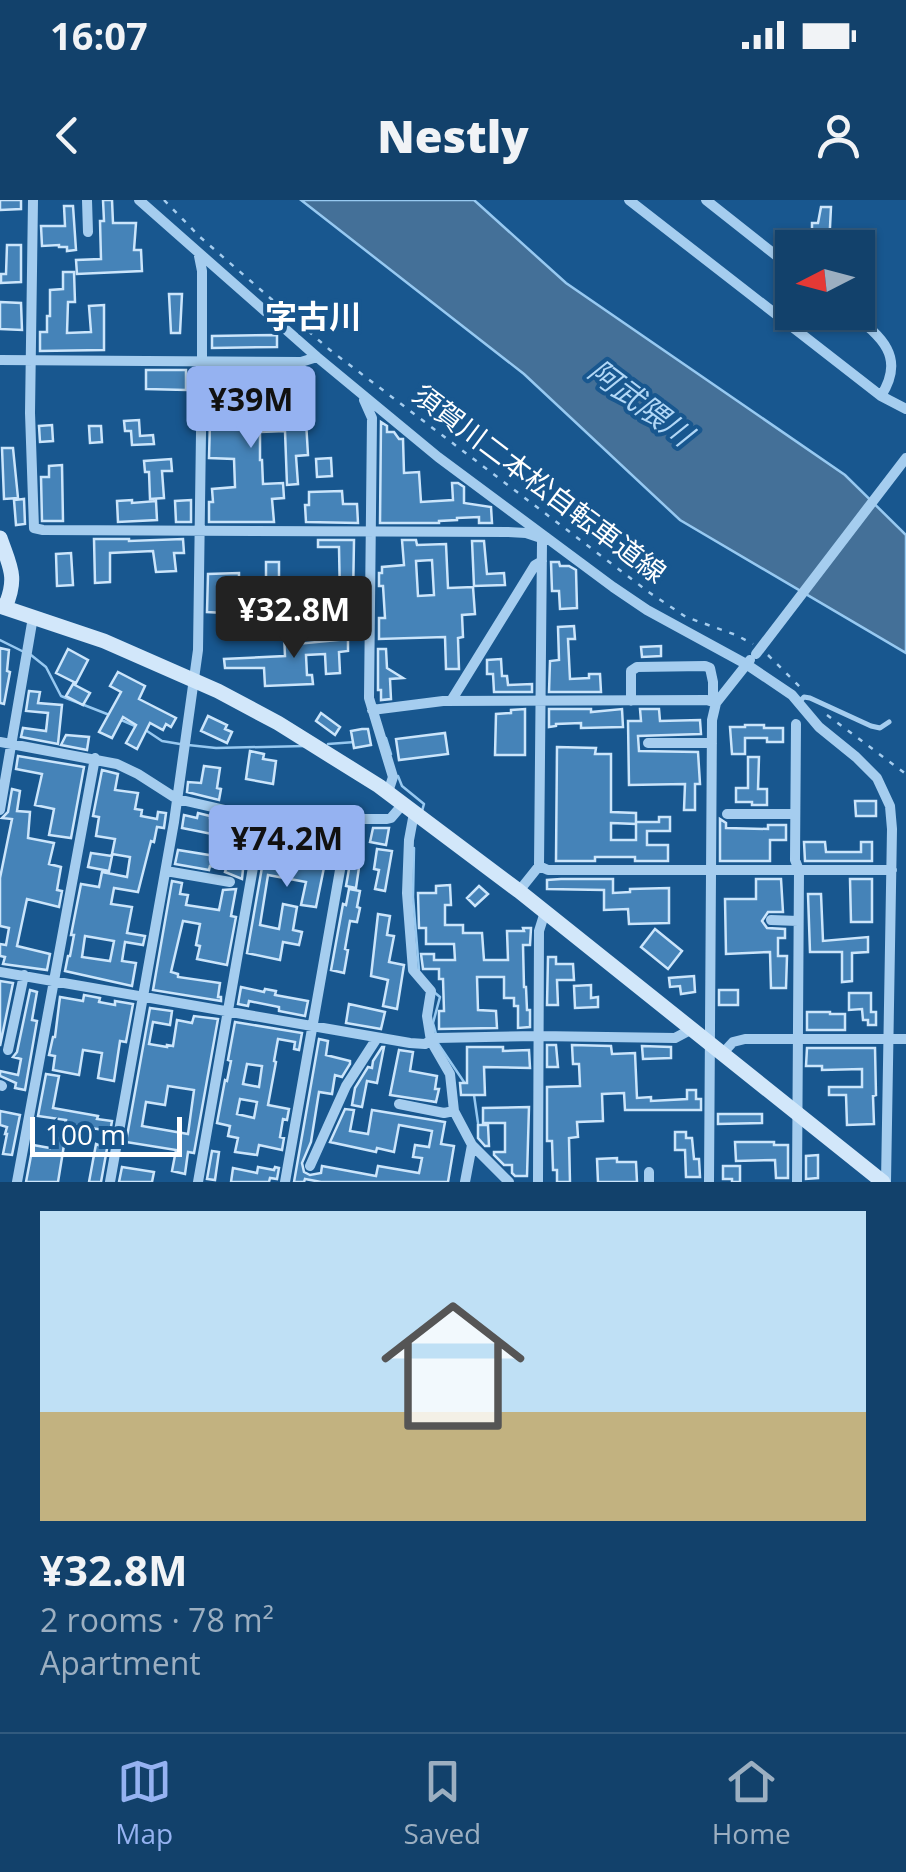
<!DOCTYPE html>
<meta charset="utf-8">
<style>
:root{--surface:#12416b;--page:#1f4c73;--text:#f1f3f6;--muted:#9cafc1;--line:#315a7e;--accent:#95b2f1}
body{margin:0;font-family:"Open Sans","Noto Sans JP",sans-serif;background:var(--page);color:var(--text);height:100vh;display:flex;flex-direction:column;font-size:38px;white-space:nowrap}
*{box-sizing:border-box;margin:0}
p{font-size:32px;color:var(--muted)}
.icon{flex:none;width:55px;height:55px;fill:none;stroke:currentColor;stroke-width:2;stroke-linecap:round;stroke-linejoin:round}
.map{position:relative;height:982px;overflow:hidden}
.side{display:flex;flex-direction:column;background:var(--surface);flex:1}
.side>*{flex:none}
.needle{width:65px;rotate:264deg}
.tools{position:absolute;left:775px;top:30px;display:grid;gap:20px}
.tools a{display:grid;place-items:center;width:100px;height:100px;border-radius:0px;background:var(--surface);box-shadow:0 2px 8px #0004,0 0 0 2px var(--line);font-size:50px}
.scale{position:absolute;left:30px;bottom:25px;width:152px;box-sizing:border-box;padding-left:10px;border:5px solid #fff;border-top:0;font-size:28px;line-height:35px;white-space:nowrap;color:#fff;-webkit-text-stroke:8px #18578f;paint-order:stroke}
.price{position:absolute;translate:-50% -85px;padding:0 22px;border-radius:10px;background:var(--accent);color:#111;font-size:32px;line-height:65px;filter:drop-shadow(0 2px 5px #0008)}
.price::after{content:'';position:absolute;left:50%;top:60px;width:30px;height:22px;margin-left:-15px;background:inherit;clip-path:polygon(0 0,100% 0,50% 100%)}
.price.selected{background:#222;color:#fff}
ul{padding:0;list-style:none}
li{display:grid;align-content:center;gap:20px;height:530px;padding:0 40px}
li+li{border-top:2px solid var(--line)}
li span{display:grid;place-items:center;height:310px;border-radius:0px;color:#555}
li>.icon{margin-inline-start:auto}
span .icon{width:180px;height:180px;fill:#fffc;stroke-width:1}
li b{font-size:42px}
.status{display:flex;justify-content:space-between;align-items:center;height:70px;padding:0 50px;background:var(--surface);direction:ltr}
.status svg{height:28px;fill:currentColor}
header{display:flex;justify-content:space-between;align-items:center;height:130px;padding:0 40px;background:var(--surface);font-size:45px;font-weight:800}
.tab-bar{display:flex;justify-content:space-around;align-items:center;height:140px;border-top:2px solid var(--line);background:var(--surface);font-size:28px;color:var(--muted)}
.tab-bar a{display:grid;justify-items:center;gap:5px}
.tab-bar .selected{color:var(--accent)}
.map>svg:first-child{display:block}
.water{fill:#447098;stroke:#97c9f1;stroke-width:2.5}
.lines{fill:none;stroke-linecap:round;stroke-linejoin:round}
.stream{stroke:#97c9f1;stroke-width:2.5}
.building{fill:#4583b8;stroke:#cbe5fb;stroke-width:2.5;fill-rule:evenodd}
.path{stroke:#a5cdef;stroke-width:2.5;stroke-dasharray:5 8;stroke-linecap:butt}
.lane{stroke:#a5cdef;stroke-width:5}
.street{stroke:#a5cdef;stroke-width:10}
.secondary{stroke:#d2e7fa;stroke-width:15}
.street-bridge{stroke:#a5cdef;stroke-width:10}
.labels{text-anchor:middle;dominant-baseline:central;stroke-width:8;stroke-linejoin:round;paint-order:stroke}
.street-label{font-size:28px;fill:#fff;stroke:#18578f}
.water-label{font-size:30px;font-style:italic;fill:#b1d7f6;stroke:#18578f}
.quarter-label{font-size:32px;font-weight:bold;fill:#fff;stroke:#18578f}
</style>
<div class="status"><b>16:07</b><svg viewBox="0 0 49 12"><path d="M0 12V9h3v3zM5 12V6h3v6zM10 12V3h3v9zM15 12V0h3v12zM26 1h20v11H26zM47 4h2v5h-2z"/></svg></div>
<header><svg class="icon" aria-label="back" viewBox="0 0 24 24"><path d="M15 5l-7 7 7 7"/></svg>Nestly<svg class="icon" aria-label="person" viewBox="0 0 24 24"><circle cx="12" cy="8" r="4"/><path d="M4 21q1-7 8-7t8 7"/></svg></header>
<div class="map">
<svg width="906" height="982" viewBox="0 0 906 982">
<rect width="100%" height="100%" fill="#18578f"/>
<path class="water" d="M301,0H474L566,83L845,275L906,335V453L680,320L524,174Z"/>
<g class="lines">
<path class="stream" d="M0,440L24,452
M31,455L46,467L61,496L107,514
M119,519L135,526
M147,531L162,541L180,544
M386,538L391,554
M328,544L355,542
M188,545L216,548L305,546
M398,576L402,586L424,604L422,611
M414,648L413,697L419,770
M434,792L440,797L433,823L436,834
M437,842L466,885
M474,895L478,923"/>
</g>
<path class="building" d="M0,0H21V9L0,10Z
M103,0H112L113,23H136L134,50H141L142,71L77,74L76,60L101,59L100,21H104Z
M64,6H73L76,50L67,51V47H59V45L42,46L41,26H65Z
M821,7H831L829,47H798V34H812V23H818Z
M7,45H21V82L1,83V74H6Z
M63,72H74L75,102H68L67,133L91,132L89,106L104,105V150L40,151V132H47V116H50V90L63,89Z
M169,94H182L180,133H171Z
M0,102L21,103L22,130L0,129Z
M277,135V147L212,148V136Z
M146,170H186V190L146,189Z
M211,170H222L223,193H247V173H281L280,216L284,215V222L306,221L308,255L296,256L298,284L287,285L285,231L260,232V260H262L263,284L283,283L284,298L272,299L274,322H209V302H213L212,289L235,287L234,259L209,258L210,221L267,220L272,218L276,212L274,206L268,202L210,203Z
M139,220L140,236L153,235L154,244L132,245L131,231H125L124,221Z
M381,222L387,226V232H394L399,239H403L404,273L419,272L421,302L453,300L452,283H458L464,287V303L491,307L492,323H479V317L457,318V320L439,321V323H380Z
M52,225L53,241L40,242L39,226Z
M89,226H101L102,242L90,243Z
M2,248H13L18,298L4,299Z
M331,258L332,276L317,277L316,259Z
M171,259L172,271H162L164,298L150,299L149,272H145L144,261Z
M62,265L63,321H42L41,277H49V266Z
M342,291L343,304H357L358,323L306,322L305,305H309V292Z
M24,299L25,324L16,325L14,300Z
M132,300V303L156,301L157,320L118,322L117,301Z
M191,300V322H176L175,301Z
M94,339H129V341L183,339L184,353H174L176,371L156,372L153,351L110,353V382L95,383Z
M318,340H354L353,399H340L339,347H318Z
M402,340H416L417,345L446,344L448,388L473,387L475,414L462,415L463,437L458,438L459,469H446L445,437L379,439V418H385L383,386H379V373H382V367L404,365ZM432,360L434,395L418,396L416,361Z
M472,341H484L487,374L504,373L505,385L474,386Z
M71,353L73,385L57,386L56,354Z
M266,362H279V408H258V413L244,414L207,412L208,374L239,373V386H228L229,404H246V388H266Z
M551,362H559L560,366H569L576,370L577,408L560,409L559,391H552Z
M574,426L575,439H568L570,479L589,478V474H600L601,492H549L550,461L559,460L558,427Z
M296,432L297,444L348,439V451L339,452L340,473L326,474L325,454L306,455L307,475H312L313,484L265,486L264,468H225L224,459L285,456L284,433Z
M661,446V456L642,457L641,447Z
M0,448L9,450L7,471L10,472L4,504L0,503Z
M68,449L88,460L76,483L56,473Z
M378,449H386L387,468L403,478L390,479L391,499L381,500V490H378Z
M501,459L502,476H507L508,485L532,484V492H494L493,474H487V460Z
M118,472L145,486L139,499L176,518L171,527L166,524L163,530L150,523L137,549L126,543L136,525L123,517L112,538L99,532L121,492L110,486Z
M73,484L90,493L83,505L66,496Z
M29,491L40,492L38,503L62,505L58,544L21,537L23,528L46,531L48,513L26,511Z
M525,509V555H495L496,514L511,513V510Z
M549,509H591V512L622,509L623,527L581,528V523L556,524V526L549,527Z
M640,509H659L660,521L700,520L701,534L638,536L639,551L698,552L700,584H695V610H684L685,584L629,585L628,521H641Z
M321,513L340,527L335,535L316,521Z
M208,516L227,525L225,529L232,532L227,543L201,531Z
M745,525H764V528H783V542H767V538H745V554H732L730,527H745Z
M362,529H368L371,545L354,548L351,531Z
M445,533L448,554L399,560L396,539Z
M66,535L89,537L87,550L61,545Z
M557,547L596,548L595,554H611V612L636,613V622H659V617H670V631H647V645H668V661H635V657H595V661H556ZM611,623L636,624V640H611Z
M250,551L264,554L263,559L276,561L273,584L246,579Z
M18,556L84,567L71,638L49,635L54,609L35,605L42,574L16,569Z
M748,557H759L758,589H767V605H752V602H736V588H748Z
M204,566L220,568L217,588L221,589L219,600L187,592L188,582L201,583Z
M102,570L118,574L115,590L138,593L135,609L142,610L141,616L157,619L158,612L166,613L164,628L157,627L154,642L151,641L138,692L114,688L111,704L132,707L127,733L145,736L143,745L125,742L122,761L136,763L132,786L65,771L68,756H70L74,735H71L81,684L99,687L102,672L127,677L130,657L112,654L115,639L96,636L99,617L93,616ZM85,736L114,741L110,761L82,757Z
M12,589L20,591L17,611L30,612L28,638L54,643L49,664L61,667L57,690L62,691L59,707L27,699L17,746L50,754L47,770L3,764L5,757L0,756V744L6,745L9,728L0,726V678L12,619L2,618L8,612Z
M855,601H876V616H856Z
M198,613L210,616V618L252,623L249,641H246L242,679L225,672L226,669L210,666L209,670L175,664L178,650L234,659L237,639L182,628L184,615L197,618Z
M720,619L726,623V628L768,629V625H786V640H770V661H720Z
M269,625L297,628L291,657L313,661L319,628H332L316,707L301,705L306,682L268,675L260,725L279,729L283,704L297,707L293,730L302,732L299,745L283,742L280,760L247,753L264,656L281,659L284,643L267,640Z
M373,628H389L386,645L370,642Z
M804,642H825L826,652H861V642H872V661H805Z
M353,646L362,647L356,688L346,686Z
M377,649L392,651L385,691L375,689L379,670L374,669Z
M91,653L112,656L109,671L88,667Z
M561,679H613V693L630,692V689L669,688V723L629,724L628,709L604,710V690L547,689V680Z
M756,679H781L783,712H768L762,721L767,728L785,729V738H778V756H787L786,788H771L770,752L726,754L725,699H756Z
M850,679H872V722H851Z
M172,681L182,683L180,694L188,695L186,705L219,710L223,690L236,689L231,716L236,717L227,765L197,759L200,746L196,745L200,724L183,721L171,772L178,774V777L220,783L218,797H221V801L153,790Z
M450,685L451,705H445V725H463V733H482L484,760H508L507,731H524L523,728H531L530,745H523L524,787H526L527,810H530V827L518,828V806H514V798H504V777H477L478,810L496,811L497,828L439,829V811H444L443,779H439V769H423L421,754H434V760H455L454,744H426V728H419L418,693H436V686Z
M479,686L488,694L475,706L467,698Z
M349,689L360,691L357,707L360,708L357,722L350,721L345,749L348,750L344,773L331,770L343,704L346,705Z
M808,694H821L823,741L868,737V752L852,753V781L842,782V752H810Z
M378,714L390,716L387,735L394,736L389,762L404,765L397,809L383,806L388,780L371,776Z
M655,729L682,751L668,769L641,747Z
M548,757H556V764H573L574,780H557L558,805H547Z
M694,776L695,792L681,794L680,786L670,787L669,778Z
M0,781L13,783L0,846Z
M591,785V798L598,797V807L575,808L574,786Z
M241,787L264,792L265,789L276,791L275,795L308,801L305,816L279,811V807L249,801L248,806L238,804Z
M30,790L37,792L32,820L37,821L25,890L15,888L16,883L0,876V871L18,875L21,859L13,857L17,852Z
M719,790H738V805H719Z
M849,793H871V812H876V825H868V820H863L862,809L849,810Z
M84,795L100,798L99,802L115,805V801L133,804L126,842L120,841L114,881L98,878L102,853L83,850L79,875L53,870L55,856L49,855L53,837H55L60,797L83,801Z
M349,804L385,812L381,829L346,823Z
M150,808L172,811L170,825L153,822L149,844L167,847V845L173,846L177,820L192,823L194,816L218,819L194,953L188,952L185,974L172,971L176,950L126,942ZM168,886L194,890L188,934L142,926L146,902L165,905Z
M807,812H830V814H845V830H807Z
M235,822L302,833L299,850L294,849L295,842L278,839L274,861L276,862L268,905L289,909L287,920L283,919L280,937L284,938L282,950L259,945L257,955L235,952L238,938L228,936L230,926L217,923L225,880L227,881L231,861L228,860ZM247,864L262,866L259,887L243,884ZM240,899L257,902L254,918L237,914Z
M319,839L328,841L326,855L350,861V864L342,877L335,875L332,894L319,892L311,942L302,963L304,972L310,975L321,973L322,966L376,976L378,966L419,973L422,958L413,957L415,945L429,947L432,931L399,925L394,952L377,948L376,952L330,942L345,909L354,910L350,931L368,934L372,910L445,922L441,944L454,946L448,982H321L305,979L304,982H294Z
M547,845H556L558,867H547Z
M572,845L611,846L612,854L635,853L637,898L651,897V901L687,899V890H696V899H701V910H625L624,893L602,894L603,921L577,922L578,937L569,938L570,982H557V970H553L552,941H547V887L580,886L579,864H573Z
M642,846L671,847V858L643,859Z
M382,847H384L377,883L367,881L362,907L352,905L355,888L368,867L372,868L373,861Z
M467,847H503V851L529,850L530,868L484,867L485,895H461L460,883H467Z
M807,848H875L876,895L873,896L874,924L847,925L846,895H829V887H862V869L822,870V866H806Z
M399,850L413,852L410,871L437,876L435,889H439L436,902L390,895Z
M46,874L59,876L53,908L98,916L97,919L112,921L101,982H89L96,944L101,946L104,930L65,924L66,920L38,916Z
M529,907L527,976H515L512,973V965H504L494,955V952H505V923H483V908Z
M0,911L20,915L12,955L3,954L7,934H5L7,927L0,925Z
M718,914H762V923L718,924Z
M478,925H488L489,946H485L478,938Z
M675,932H686V938H692L694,959H699L700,977H686L685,950H675Z
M52,937L65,939L58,982H26L33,945L50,948Z
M735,942H774V945H788V978H776L775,960L736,961Z
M212,951L219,952L215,980L207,979Z
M818,955V978L806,979V956Z
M617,958V962H636L637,982H598L597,959Z
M723,966H740V982H732V979H723Z
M122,967L154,972L152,982H119Z
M258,967L274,970L275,967L279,968L277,979L270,978L269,982H231L233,968L257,973Z"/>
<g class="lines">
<path class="path" d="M164,0L200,37L330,150L650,393L686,417L736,435L753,444
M768,455L801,488
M827,515L906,574"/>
<path class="lane" d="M799,502L804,497L810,498L871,526L880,528L889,522"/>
<path class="street" d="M33,0L30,213L34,328L43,330L508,332L526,333L538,337
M87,0L88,32
M139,0L317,157L438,257L613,387L647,410L746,464L792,495L819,527L856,557L877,578L890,606L892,629L886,982
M629,0L881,196L906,209
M706,0L792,68
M850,112C882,137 906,157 881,196
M0,160L301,162L317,157
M364,200L372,218L369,498L393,577L388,592
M201,212L267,211
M451,501L535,365L542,361
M631,501V471L637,467L705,466L710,468L713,482V501
M372,510L443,501L707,500L716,503
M796,524L795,660L799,670L797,982
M0,542L117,564L138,574L177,599L234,612L287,619H387L391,618L403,604
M648,543H712
M0,610L33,417
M414,613L409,640L407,693L413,770L431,791L427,816L431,841L450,874L454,911L472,945L509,982
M727,614H795
M539,666L548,670H892
M166,671L230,682
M519,691L539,666L542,342L544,336
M771,720L798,721
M0,772L410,843L425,844L436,838L538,836L675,838L692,829
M8,850L24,775
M723,853L733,842L745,839H906
M0,885L2,886
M399,904L444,913L454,911
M310,966L346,886L377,838
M649,972V982
M17,982L95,558
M110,982L174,622L198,450L202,161V71L199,56
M198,982L262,616
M285,982L349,619
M465,982L472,945
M538,982L539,731L545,712
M709,982L712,520L716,503L750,460"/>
<path class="secondary" d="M0,338C10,367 18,377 5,407
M0,406L104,441L218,491L278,523L379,586L519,691L883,982"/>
<path class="street-bridge" d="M756,454L906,258"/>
</g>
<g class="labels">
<g class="street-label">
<text transform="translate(540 283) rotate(37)">須賀川二本松自転車道線</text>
</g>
<g class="water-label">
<text transform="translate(641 202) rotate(37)">阿武隈川</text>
</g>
<g class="quarter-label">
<text x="313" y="115">字古川</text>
</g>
</g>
</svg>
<div class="tools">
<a><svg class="needle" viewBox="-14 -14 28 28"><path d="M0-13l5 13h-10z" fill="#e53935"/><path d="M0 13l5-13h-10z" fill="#9cafc1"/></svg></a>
</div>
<div class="scale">100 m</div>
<b class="price" style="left:251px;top:251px">¥39M</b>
<b class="price selected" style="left:294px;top:461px">¥32.8M</b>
<b class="price" style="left:287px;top:690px">¥74.2M</b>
</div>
<section class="side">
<ul>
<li><span style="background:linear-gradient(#bfe0f5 65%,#c2b280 0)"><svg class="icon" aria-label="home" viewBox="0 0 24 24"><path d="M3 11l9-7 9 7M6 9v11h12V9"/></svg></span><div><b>¥32.8M</b><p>2 rooms · 78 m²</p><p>Apartment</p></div></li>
</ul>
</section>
<nav class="tab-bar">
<a class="selected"><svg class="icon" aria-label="map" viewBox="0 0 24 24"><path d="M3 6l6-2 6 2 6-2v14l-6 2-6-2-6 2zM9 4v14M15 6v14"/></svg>Map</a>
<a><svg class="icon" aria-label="saved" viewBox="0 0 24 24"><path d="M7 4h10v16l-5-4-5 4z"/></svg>Saved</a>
<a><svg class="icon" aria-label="home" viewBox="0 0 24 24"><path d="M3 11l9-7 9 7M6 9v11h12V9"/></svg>Home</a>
</nav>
